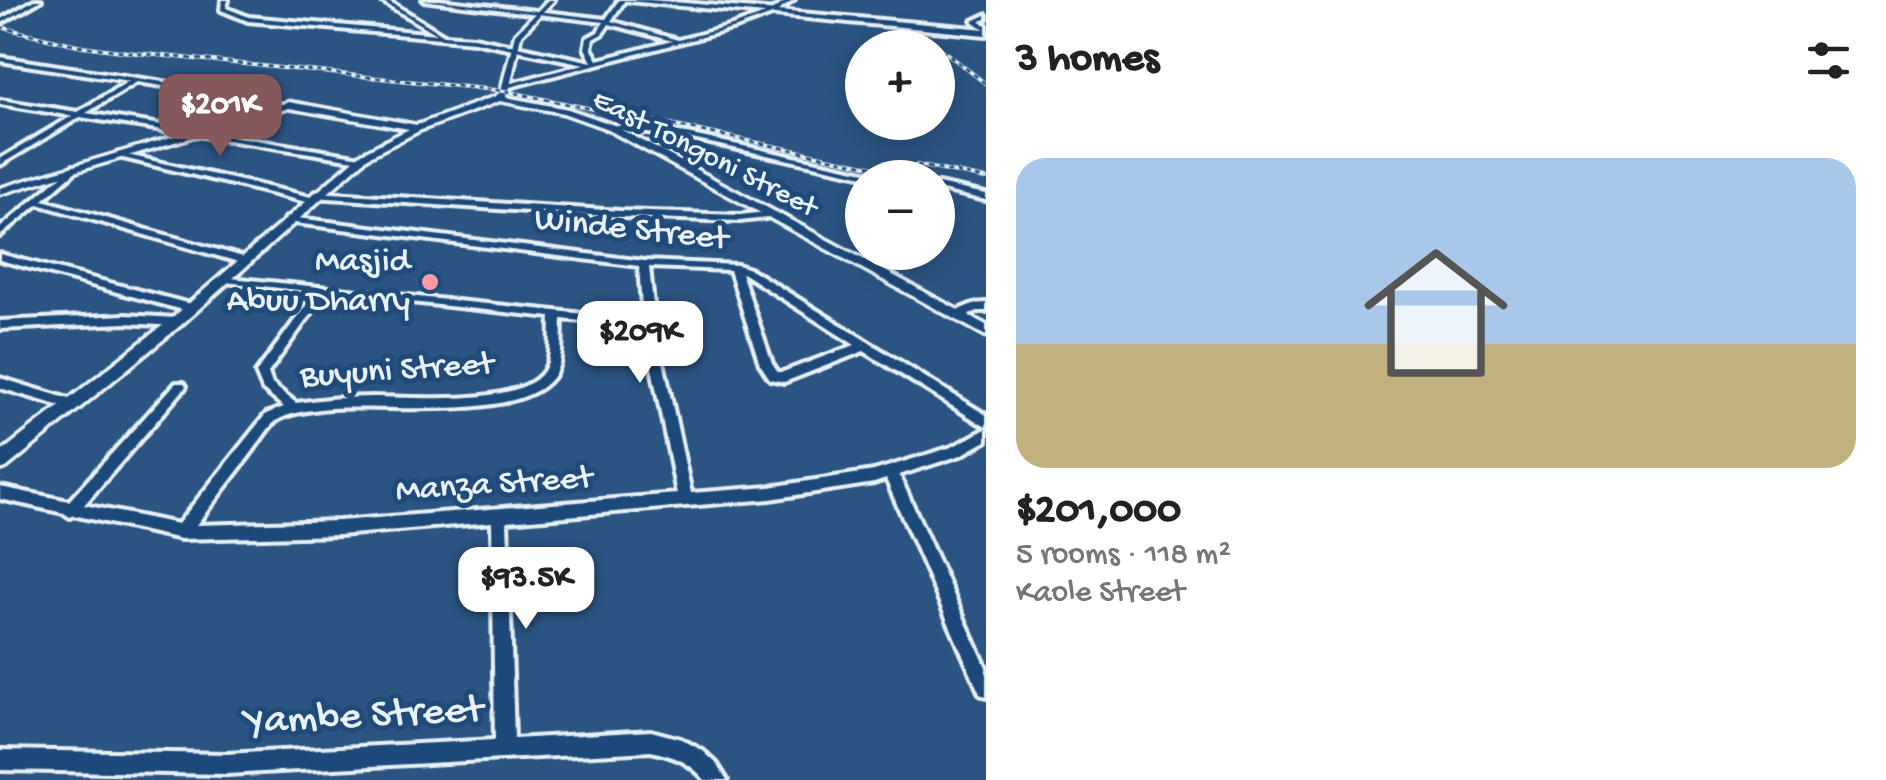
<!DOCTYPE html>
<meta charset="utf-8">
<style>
:root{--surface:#fff;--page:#f2f2f2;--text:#222;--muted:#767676;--accent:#85585c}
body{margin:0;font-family:"Gochi Hand",sans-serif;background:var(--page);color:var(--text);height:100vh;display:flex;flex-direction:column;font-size:38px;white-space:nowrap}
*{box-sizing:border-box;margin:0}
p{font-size:32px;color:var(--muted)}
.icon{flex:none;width:55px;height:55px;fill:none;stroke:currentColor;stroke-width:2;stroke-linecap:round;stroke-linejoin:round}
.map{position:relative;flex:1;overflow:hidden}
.panel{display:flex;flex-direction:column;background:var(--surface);width:900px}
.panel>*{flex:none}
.buttons{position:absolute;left:845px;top:30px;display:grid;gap:20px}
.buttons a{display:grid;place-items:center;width:110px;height:110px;border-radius:50%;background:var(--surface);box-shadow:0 5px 25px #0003;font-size:50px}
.price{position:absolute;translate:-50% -85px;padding:0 22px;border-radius:20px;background:#fff;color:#222;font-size:32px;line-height:65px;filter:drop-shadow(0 2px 5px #0008)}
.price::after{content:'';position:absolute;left:50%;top:60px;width:30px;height:22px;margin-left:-15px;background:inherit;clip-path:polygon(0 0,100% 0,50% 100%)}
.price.selected{background:var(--accent);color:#fff}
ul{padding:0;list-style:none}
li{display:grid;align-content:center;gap:20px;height:530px;padding:0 30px}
li span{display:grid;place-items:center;height:310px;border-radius:30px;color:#555}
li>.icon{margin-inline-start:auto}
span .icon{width:180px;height:180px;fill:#fffc;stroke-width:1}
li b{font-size:42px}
h2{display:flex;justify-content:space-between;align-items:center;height:120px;padding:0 30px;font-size:42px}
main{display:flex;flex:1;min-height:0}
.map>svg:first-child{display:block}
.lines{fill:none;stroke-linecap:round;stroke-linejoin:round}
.minor-casing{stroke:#e8f1f8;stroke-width:8}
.tertiary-casing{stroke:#e8f1f8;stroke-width:7}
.trunk-casing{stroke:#e8f1f8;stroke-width:8}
.minor{fill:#1f4a7a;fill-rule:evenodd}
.tertiary{fill:#1f4a7a;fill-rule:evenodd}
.trunk{fill:#1f4a7a;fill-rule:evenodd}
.rail-casing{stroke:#e8f1f8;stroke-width:4}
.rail{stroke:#1f4a7a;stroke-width:2.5;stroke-dasharray:5;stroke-linecap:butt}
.poi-dot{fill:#ff9aa2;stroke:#1f4a7a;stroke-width:4}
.labels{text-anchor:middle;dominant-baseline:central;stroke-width:10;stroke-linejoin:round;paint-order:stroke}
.far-street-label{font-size:30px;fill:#e8f1f8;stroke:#1f4a7a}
.street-label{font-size:35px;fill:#e8f1f8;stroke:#1f4a7a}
.poi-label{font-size:35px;fill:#e8f1f8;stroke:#1f4a7a;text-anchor:end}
.near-street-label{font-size:42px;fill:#e8f1f8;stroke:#1f4a7a}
</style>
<main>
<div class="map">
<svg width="986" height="780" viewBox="0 0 986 780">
<rect width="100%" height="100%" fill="#2b5482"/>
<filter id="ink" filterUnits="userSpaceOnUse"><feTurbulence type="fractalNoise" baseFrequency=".01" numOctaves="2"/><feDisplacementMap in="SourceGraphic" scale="20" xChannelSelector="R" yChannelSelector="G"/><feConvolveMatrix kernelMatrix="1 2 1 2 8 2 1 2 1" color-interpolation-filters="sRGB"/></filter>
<g filter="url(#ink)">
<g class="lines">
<g class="minor-casing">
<path id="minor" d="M34,0H41L0,24V20Z
M222,0H228L226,8L249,17L437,34L380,0H387L444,35L474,37L592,62L585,48L587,38L598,32L604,22L423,0H439L606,19L619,0H625L611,21L678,40L732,26L768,13L788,0H794L772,15L736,28L506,88L504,87V85L584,64L474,41L248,21L221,10ZM609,24L672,41L598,60L591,48L593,39L602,34Z
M986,15V19L980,21L986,25V30L973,21Z
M0,57L248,95L286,106L282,108L248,99L137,82L86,113L361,157L365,159L361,161L80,117L0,165V159L72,116L0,104V100L78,112L129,81L0,61Z
M605,124L687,134L893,178H874L687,138L608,128H605Z
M119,153L311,197L315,200L311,203L119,157Z
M73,166L77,169L76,171L43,200L250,259L251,261L246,264L242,263L38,204L0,236V228Z
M938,184L986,194V200L938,189Z
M316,192L621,211L740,215L766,212L771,215L766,218L740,221L621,217L313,197L312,195Z
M289,217L644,261L738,265L752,270L986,415V427L864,351L784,382L770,379L760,364L730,270L649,267L655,324L691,493L770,487L874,471L952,447L986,429V441L961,455L899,475L986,667V697L980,694L886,479L874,483L770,499L507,521L514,739L651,731L681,739L703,751L717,764L727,780H705C690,762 674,756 651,751L226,774L0,770V750L226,754L495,740L492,522L339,535L181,539L73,515L70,517L64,513L0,499V487L69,501L176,383H184L186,386L184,389L84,505L178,524L266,414L284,407L263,390L256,373L316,292L225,282L220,279L221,277L643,320L639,266L286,222V218ZM741,273L744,274L855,345L783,372H778L772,363ZM326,293L551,317C550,333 553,357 544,371C521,407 412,397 373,397C347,397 321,399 296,403L272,384L268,373ZM562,319L644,327L677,494L339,521L196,525C215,500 234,476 252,452C259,443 267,428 276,421C288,413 306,411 320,409C377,402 515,424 552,378C564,363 561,337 562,319Z
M0,254L194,305L195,308L190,312L0,260Z
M986,303V311H978L958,319L952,315L954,312L973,304Z
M125,315L176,318L182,322L176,326L125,323L0,329V321Z
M0,378L79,402L80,405L79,408L74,410L0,388Z"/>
</g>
<g class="tertiary-casing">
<path id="tertiary" d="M548,0H554L521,35L509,91L505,97L568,109L611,124L986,325V336L605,128L563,113L500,101L421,130L368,157L181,325L6,468L0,470V453L171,319L362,153L409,129L289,108L0,194V188L289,102L417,125L496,96L501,91L515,34Z"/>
</g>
<g class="trunk-casing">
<path id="trunk" d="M618,0H650L986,29V35Z"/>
</g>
<use href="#minor" class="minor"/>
<use href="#tertiary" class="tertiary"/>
<use href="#trunk" class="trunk"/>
<g class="rail-casing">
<path id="rail" d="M0,27L82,46L136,53L505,91L930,178
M926,37L986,84
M917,165L986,179"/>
</g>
<use href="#rail" class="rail"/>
</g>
</g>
<circle class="poi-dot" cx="430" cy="282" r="10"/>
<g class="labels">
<g class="far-street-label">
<text transform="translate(704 155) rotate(27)">East Tongoni Street</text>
</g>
<g class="street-label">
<text transform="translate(631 231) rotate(6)">Winde Street</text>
<text transform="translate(397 372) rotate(-4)">Buyuni Street</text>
<text transform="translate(494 486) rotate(-4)">Manza Street</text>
</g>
<g class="poi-label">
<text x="410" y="262">Masjid<tspan x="410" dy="40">Abuu Dharry</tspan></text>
</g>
<g class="near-street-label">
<text transform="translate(364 718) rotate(-3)">Yambe Street</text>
</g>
</g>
</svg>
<div class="buttons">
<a>+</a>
<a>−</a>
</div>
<b class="price selected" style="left:220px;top:159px">$201K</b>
<b class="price" style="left:640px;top:386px">$209K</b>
<b class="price" style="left:526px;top:632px">$93.5K</b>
</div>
<section class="panel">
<h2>3 homes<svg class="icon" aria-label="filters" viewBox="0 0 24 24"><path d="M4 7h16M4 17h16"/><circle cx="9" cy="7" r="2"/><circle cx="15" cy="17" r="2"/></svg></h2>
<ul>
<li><span style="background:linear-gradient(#a9c7e8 60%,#c2b280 0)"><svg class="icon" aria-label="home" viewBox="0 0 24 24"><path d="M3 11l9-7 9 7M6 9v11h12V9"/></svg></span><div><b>$201,000</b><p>5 rooms · 118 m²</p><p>Kaole Street</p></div></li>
</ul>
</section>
</main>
